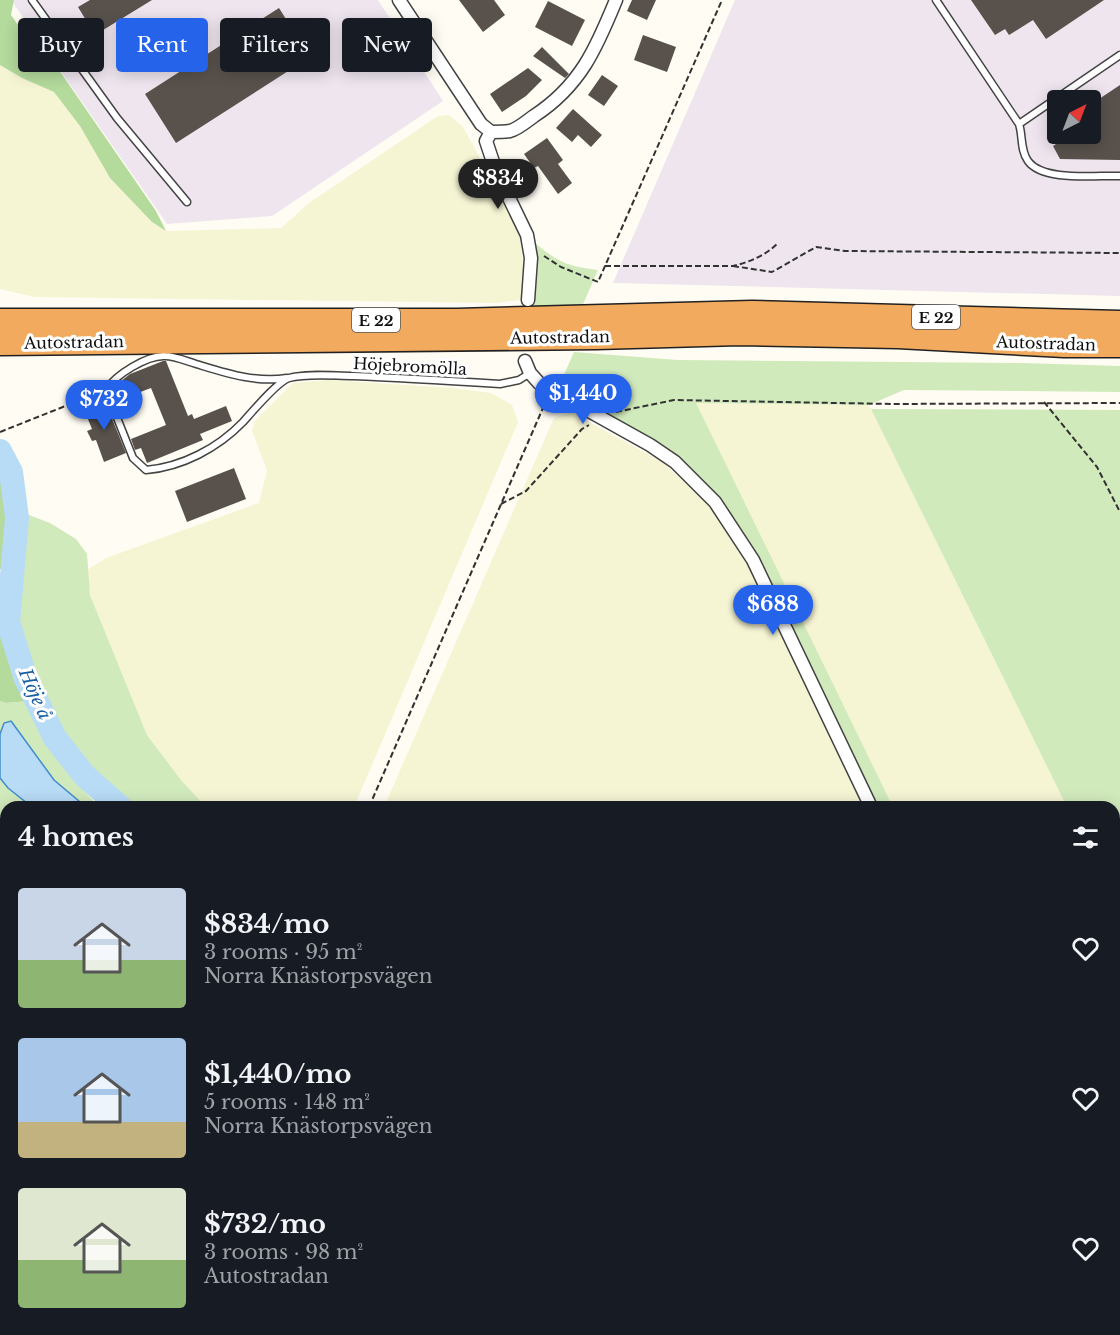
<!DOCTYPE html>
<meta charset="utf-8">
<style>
:root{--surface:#171b24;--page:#242831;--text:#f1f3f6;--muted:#9ea1a6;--accent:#2563eb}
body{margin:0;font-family:"Libre Baskerville",serif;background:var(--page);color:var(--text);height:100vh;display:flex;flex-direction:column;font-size:22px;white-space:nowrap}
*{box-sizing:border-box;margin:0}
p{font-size:20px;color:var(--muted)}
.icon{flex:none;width:33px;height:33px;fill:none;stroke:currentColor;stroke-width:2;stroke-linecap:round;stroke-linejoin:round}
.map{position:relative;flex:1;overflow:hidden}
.details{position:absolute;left:0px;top:801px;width:1120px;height:534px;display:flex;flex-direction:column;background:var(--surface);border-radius:18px 18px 0 0;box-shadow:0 3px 15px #0003}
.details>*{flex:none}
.hud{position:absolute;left:18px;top:18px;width:600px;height:54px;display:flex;gap:12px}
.needle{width:39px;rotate:42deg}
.controls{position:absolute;left:1047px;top:90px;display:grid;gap:12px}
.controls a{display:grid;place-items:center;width:54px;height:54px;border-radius:6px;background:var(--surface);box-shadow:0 3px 15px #0003;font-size:30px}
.price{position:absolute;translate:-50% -51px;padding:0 14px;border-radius:21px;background:var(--accent);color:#fff;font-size:20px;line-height:39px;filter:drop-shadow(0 2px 3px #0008)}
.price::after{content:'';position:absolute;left:50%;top:36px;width:18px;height:14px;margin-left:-9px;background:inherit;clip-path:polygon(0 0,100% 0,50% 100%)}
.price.on{background:#222;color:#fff}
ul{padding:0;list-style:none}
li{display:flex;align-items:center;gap:18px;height:150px;padding:0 18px}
li span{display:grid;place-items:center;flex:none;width:168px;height:120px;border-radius:6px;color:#555}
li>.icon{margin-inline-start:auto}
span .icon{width:72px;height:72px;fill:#fffc;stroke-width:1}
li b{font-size:26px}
h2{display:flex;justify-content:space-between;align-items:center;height:72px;padding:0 18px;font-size:26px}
.pill{padding:0 21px;border-radius:6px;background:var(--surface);box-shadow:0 3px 15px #0003;font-size:21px;line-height:54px}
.pill.on{background:var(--accent);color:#fff}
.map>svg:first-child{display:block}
.industrial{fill:#eee5ee;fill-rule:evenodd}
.farmland{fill:#f5f4d3}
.green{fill:#d1eabc}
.forest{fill:#b4da9c}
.water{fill:#b8dbf6;stroke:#408ccc;stroke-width:1.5}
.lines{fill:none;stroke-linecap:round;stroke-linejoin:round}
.stream{stroke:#408ccc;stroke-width:4}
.river{stroke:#b8dbf6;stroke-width:24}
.building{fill:#59524c}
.service-casing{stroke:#434343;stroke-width:9}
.minor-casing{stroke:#434343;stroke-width:15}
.motorway-casing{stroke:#212121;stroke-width:27}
.path{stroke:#323232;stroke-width:2;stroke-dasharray:6 3;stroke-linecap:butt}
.service{stroke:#fff;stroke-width:6}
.minor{stroke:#fff;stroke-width:12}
.motorway{stroke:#f2ab5e;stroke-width:24}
.labels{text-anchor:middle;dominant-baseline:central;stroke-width:6;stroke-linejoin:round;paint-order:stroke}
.shield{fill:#fff;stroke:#585858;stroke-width:1.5}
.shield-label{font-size:15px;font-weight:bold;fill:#101010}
.street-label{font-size:16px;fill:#101010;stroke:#fff}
.water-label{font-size:18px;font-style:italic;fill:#195ea2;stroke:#fff}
</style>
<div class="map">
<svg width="1120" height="1335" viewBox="0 0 1120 1335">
<rect width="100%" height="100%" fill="#fffdf3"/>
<path class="industrial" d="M11,0H378L443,101L272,216L167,224Z
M735,0H1120V296L613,283ZM1058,100H1090V134H1058Z"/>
<path class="farmland" d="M0,65L22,78L54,92L80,126L110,178L152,222L166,231L281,228L309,203L438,116L449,115L463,127L519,229L524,271L521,300L496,303L35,297L0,289Z
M330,380L451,388L491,393L512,405L518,422L354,807H206L181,780L147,735L90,595L87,570L106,558L259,503L267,471L252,430L256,420L293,383Z
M695,403L869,405L1067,807H893Z
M571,412L662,462L708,504L726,527L758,580L865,807H384L554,418Z
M0,889L6,904V1329H174L177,1335H0Z
M1114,901L1120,912V1098L1114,1094Z
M1115,1127L1120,1131V1335H366L365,1329H1114Z"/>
<path class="green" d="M534,242C558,262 566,266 598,270L581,309L533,308Z
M574,352L678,360L1024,363L1120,366V392L904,390L869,405L696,403L893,807H876L776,593L732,516L697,477L558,388Z
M871,409L1120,410V912L1115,901L1114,807H1067Z
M24,513L50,523L76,539L87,554L90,595L147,735L181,780L206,807H131L82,758L64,736L49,708L30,655L19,620L18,590Z
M0,701L6,703L28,701C37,743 71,776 99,807H86L54,780L11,721L4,723L0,734Z
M0,778L8,788L32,807H6V904L0,889Z"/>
<path class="forest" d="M0,0H14L11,15L30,42L39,41L156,211L166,231L152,222L110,178L80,126L54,92L22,78L0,65Z
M0,467L11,506L9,562L3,569H0Z
M2,622L14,671L28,701L6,703L0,701V624Z
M235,1329H356L357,1335H238Z"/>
<path class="water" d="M11,721L54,780L86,807H32L8,788L0,778V734L4,723Z"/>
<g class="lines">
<path class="stream" d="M331,1329V1335"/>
<path class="river" d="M0,451L11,472L17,518L8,622L26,679L55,738L85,776L120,807
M229,1329L232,1335"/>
</g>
<path class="building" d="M90,0H152L95,35L78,7Z
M459,0H494L505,15L483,32Z
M632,0H656L647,20L627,11Z
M971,0H1104L1046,39L1033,20L1009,35L1005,29L995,35Z
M548,1L585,20L572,46L535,27Z
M279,8L310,57L176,143L145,94Z
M643,35L676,47L667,72L634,60Z
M542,47L569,74L565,78L533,56Z
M528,68L542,80L526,96L502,112L490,94Z
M602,75L618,86L604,106L588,95Z
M1120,85V160L1060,159L1053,146L1062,140L1057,134H1090V105Z
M573,109L602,135L591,147L578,135L572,142L556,128Z
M547,138L563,160L558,164L572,183L558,194L538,166L534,168L524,154Z
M163,361H166L188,416L192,414L194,419L226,406L232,421L200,434L203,440L147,463L141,448L135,450L131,439L166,425L151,388L127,397L120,382L130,374Z
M104,399L126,453L104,462L96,440L92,441L87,431L92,429L83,407Z
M234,468L246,499L187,522L175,491Z"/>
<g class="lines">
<g class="service-casing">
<path id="service" d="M32,0L117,118L187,202
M936,0L1019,124L1120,55
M1019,124C1023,136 1020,150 1028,161C1043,182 1096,175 1120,176
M287,378C255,383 226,373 196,364C186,361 175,356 165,356C147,355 115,375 106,390L133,458L146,470C182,467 218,448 243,422C252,412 278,381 289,378C308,373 334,376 353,376C402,378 451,381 500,384L519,380L530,373"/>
</g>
<g class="minor-casing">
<path id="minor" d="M399,0L481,124L491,132
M491,132C497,132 504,132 510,131C518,129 527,121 534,116C580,86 596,49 616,0
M491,132L486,141L496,171L527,235L531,258L528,300
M525,361L530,373L539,383L650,445L675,462L715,502L753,560L871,807
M1114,1121L1120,1125"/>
</g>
<g class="motorway-casing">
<path id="motorway" d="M0,321H457L752,313L1120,323
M0,343L597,337L740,333L898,336L1064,345H1120"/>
</g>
<path class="path" d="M544,256L561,267L598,282L722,0
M605,266H733C750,262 766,255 778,243
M733,266L772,272L816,247L845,251L1120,253
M1044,402L1097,467L1120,512
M616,412L674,400L892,404L1120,403
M0,432L98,393
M501,504L526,491L582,429L589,425
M369,807L546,401
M182,1329L185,1335
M359,1329V1335"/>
<use href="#service" class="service"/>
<use href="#minor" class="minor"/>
<use href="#motorway" class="motorway"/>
</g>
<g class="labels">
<g class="shield">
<rect x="912" y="305" width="48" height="24" rx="4.5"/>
<rect x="352" y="308" width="48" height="24" rx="4.5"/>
</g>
<g class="shield-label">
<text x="936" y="317">E 22</text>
<text x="376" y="320">E 22</text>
</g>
<g class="street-label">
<text transform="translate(560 337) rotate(-1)">Autostradan</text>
<text transform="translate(74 342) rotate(-1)">Autostradan</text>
<text transform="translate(1046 343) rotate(2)">Autostradan</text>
<text transform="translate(410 366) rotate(3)">Höjebromölla</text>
</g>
<g class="water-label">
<text transform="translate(35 694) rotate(66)">Höje å</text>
</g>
</g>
</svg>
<div class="controls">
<a><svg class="needle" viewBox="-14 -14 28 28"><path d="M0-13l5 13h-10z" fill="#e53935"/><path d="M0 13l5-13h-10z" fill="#9ea1a6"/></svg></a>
</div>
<b class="price on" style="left:498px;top:210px">$834</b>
<b class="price" style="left:583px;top:425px">$1,440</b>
<b class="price" style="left:104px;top:431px">$732</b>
<b class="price" style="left:773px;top:636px">$688</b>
<div class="hud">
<a class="pill">Buy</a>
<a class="pill on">Rent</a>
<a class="pill">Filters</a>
<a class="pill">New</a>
</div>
<section class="details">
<h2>4 homes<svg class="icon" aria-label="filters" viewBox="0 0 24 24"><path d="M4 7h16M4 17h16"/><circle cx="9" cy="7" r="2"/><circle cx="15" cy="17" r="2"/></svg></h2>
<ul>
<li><span style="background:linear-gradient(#c9d6e8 60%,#8fb573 0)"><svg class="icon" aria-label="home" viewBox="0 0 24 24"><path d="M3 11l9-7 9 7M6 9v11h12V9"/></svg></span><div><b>$834/mo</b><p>3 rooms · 95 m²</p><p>Norra Knästorpsvägen</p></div><svg class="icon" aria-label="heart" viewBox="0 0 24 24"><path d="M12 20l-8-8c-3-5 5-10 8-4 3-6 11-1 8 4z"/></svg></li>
<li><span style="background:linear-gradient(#a9c7e8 70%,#c2b280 0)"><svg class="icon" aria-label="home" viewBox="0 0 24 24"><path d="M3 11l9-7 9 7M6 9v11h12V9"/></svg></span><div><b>$1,440/mo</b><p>5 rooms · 148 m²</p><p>Norra Knästorpsvägen</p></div><svg class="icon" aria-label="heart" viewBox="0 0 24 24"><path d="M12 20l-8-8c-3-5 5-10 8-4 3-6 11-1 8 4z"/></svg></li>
<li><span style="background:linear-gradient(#dfe7d0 60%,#8fb573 0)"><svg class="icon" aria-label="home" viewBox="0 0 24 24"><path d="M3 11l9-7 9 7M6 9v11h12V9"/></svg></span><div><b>$732/mo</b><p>3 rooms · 98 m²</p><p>Autostradan</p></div><svg class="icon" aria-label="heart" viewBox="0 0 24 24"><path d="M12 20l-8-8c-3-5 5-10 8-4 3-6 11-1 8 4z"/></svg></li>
</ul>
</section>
</div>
